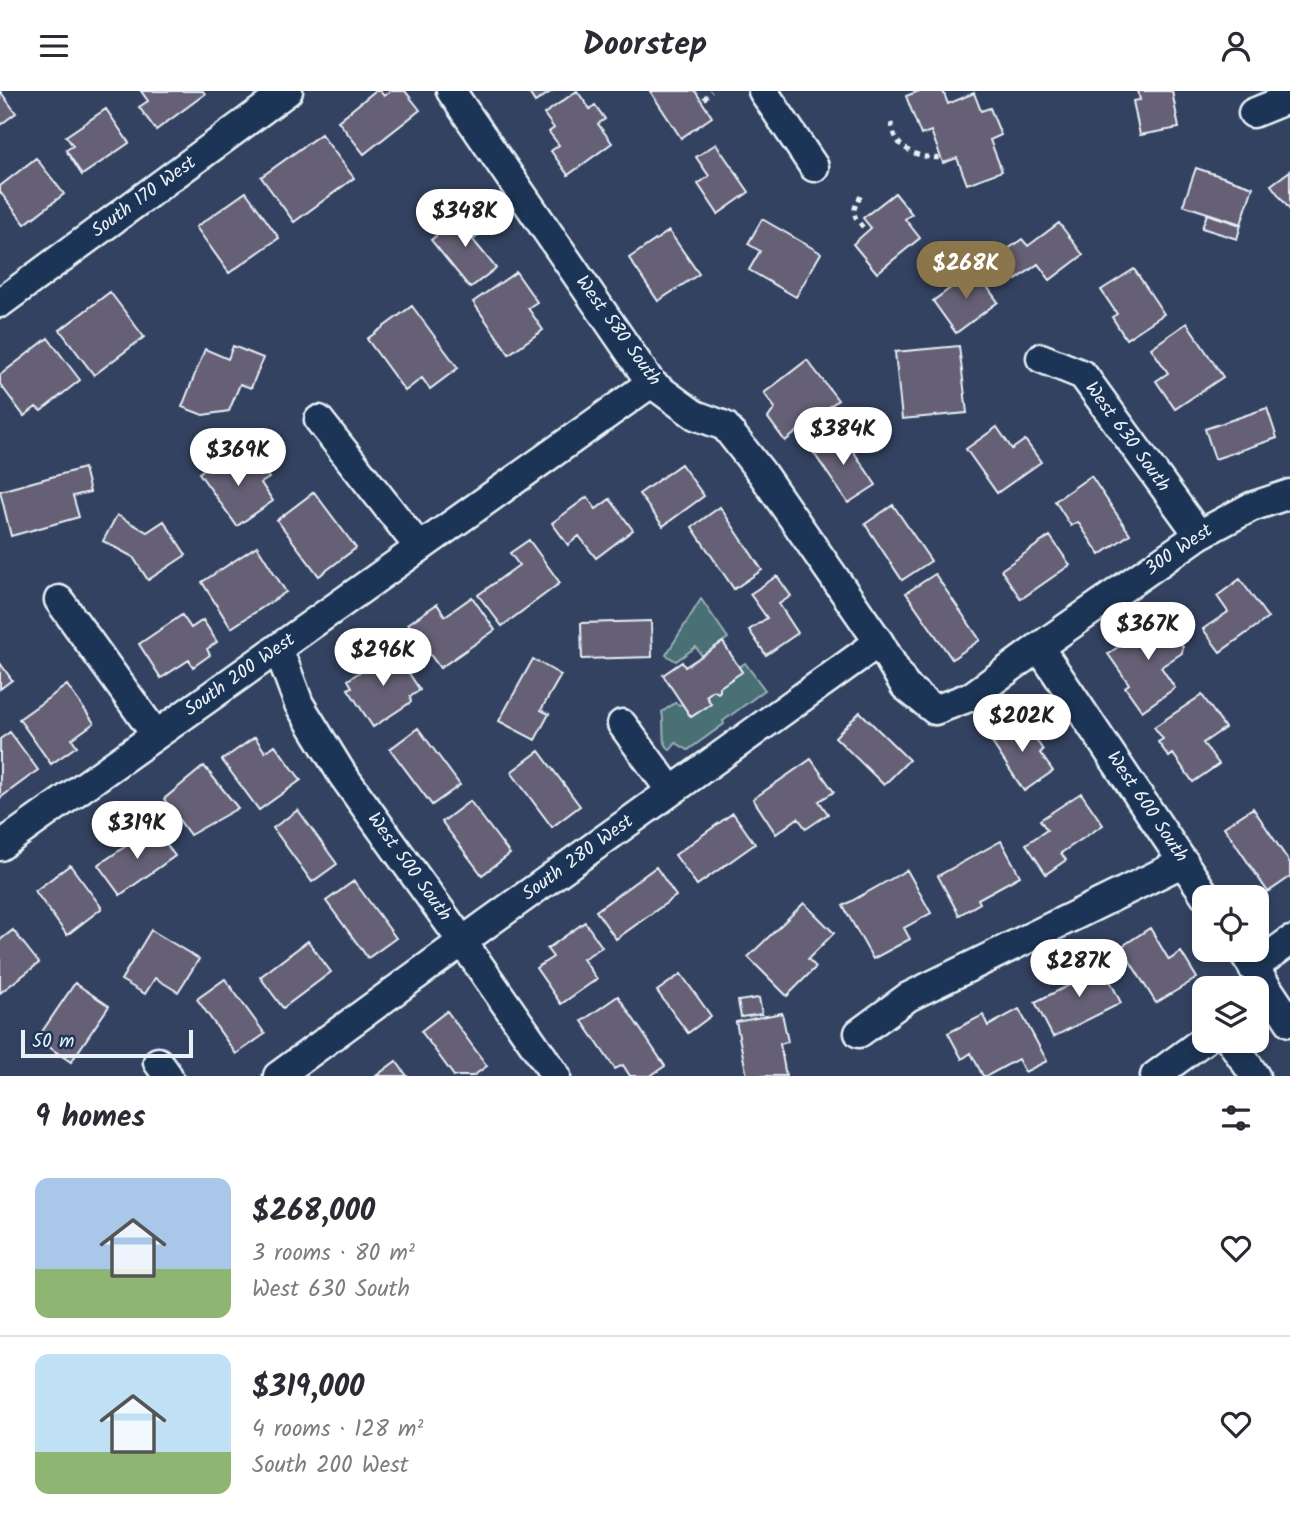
<!DOCTYPE html>
<meta charset="utf-8">
<style>
:root{--surface:#fff;--page:#f2f2f3;--text:#2b2b33;--muted:#7c7c81;--line:#e1e1e2;--accent:#8a764a}
body{margin:0;font-family:Kalam,sans-serif;background:var(--page);color:var(--text);height:100vh;display:flex;flex-direction:column;font-size:26px;white-space:nowrap}
*{box-sizing:border-box;margin:0}
p{font-size:23px;color:var(--muted)}
.icon{flex:none;width:38px;height:38px;fill:none;stroke:currentColor;stroke-width:2;stroke-linecap:round;stroke-linejoin:round}
.map{position:relative;height:985px;overflow:hidden}
.details{display:flex;flex-direction:column;background:var(--surface);flex:1}
.details>*{flex:none}
.controls{position:absolute;left:1192px;top:794px;display:grid;gap:14px}
.controls a{display:grid;place-items:center;width:77px;height:77px;border-radius:14px;background:var(--surface);box-shadow:0 4px 10px #0003;font-size:35px}
.scale{position:absolute;left:21px;bottom:18px;width:172px;box-sizing:border-box;padding-left:7px;border:4px solid #e8f1f8;border-top:0;font-size:19px;line-height:24px;white-space:nowrap;color:#e8f1f8;-webkit-text-stroke:5px #1d3557;paint-order:stroke}
.price{position:absolute;translate:-50% -60px;padding:0 16px;border-radius:24px;background:#fff;color:#222;font-size:23px;line-height:46px;filter:drop-shadow(0 2px 4px #0008)}
.price::after{content:'';position:absolute;left:50%;top:42px;width:21px;height:16px;margin-left:-10px;background:inherit;clip-path:polygon(0 0,100% 0,50% 100%)}
.price.on{background:var(--accent);color:#fff}
ul{padding:0;list-style:none}
li{display:flex;align-items:center;gap:21px;height:175px;padding:0 35px}
li+li{border-top:2px solid var(--line)}
li span{display:grid;place-items:center;flex:none;width:196px;height:140px;border-radius:14px;color:#555}
li>.icon{margin-inline-start:auto}
span .icon{width:84px;height:84px;fill:#fffc;stroke-width:1}
li b{font-size:30px}
h2{display:flex;justify-content:space-between;align-items:center;height:84px;padding:0 35px;font-size:30px}
header{display:flex;justify-content:space-between;align-items:center;height:91px;padding:0 35px;background:var(--surface);font-size:32px;font-weight:700}
.map>svg:first-child{display:block}
.green{fill:#487175;stroke:#98b1b6;stroke-width:2}
.building{fill:#656074;stroke:#e8f1f8;stroke-width:2}
.lines{fill:none;stroke-linecap:round;stroke-linejoin:round}
.minor-casing{stroke:#e8f1f8;stroke-width:33}
.path{stroke:#e8f1f8;stroke-width:4.5;stroke-dasharray:5 5;stroke-linecap:butt}
.minor{stroke:#1d3557;stroke-width:28}
.labels{text-anchor:middle;dominant-baseline:central;stroke-width:5;stroke-linejoin:round;paint-order:stroke}
.street-label{font-size:19px;fill:#e8f1f8;stroke:#1d3557}
</style>
<header><svg class="icon" aria-label="menu" viewBox="0 0 24 24"><path d="M4 6h16M4 12h16M4 18h16"/></svg>Doorstep<svg class="icon" aria-label="person" viewBox="0 0 24 24"><circle cx="12" cy="8" r="4"/><path d="M4 21q1-7 8-7t8 7"/></svg></header>
<div class="map">
<svg width="1290" height="985" viewBox="0 0 1290 985">
<rect width="100%" height="100%" fill="#334260"/>
<filter id="ink" filterUnits="userSpaceOnUse"><feTurbulence type="fractalNoise" baseFrequency=".0143" numOctaves="2"/><feDisplacementMap in="SourceGraphic" scale="14" xChannelSelector="R" yChannelSelector="G"/><feConvolveMatrix kernelMatrix="1 2 1 2 8 2 1 2 1" color-interpolation-filters="sRGB"/></filter>
<g filter="url(#ink)">
<path class="green" d="M701,508L728,547L702,565L696,556L676,570L666,564Z
M745,572L765,599L723,630L724,633L688,659L676,652L670,659C660,650 665,634 662,621L675,612L679,614L682,613L691,626L711,613L706,605L714,599L716,601L720,600V596L742,581L739,576Z"/>
<path class="building" d="M0,0L16,22L0,34Z
M141,0H203L205,3L156,39L139,16L148,10Z
M375,0H380L384,5L390,0H405L420,19L364,63L338,30Z
M528,0H552L535,11Z
M577,0L590,18L595,14L605,28L598,33L612,52L568,84L551,60L559,54L549,41L554,37L544,23Z
M650,0H695L712,26L681,47Z
M919,0H943L948,13L974,2L981,20L990,17L1001,44L990,49L1002,80L967,93L957,67L943,72L931,40L921,44L906,5Z
M1138,0H1172L1179,37L1140,44L1133,10L1140,9Z
M106,18L129,52L82,84L66,59L73,55L66,45Z
M321,43L354,87L294,131L261,86Z
M716,53L749,101L718,123L698,93L709,85L696,66Z
M36,67L64,103L25,133L0,101V95Z
M1196,77L1253,96L1241,133L1183,114Z
M1290,80V119L1271,94Z
M246,101L279,147L229,182L196,136Z
M895,102L912,123L905,128L920,147L877,182L853,153L871,137L863,127Z
M470,118L486,138L473,149L496,177L470,197L431,149Z
M1207,123L1241,134L1237,148L1202,137Z
M762,128L821,162L796,206L749,179L760,160L748,153Z
M1059,132L1083,164L1050,189L1038,173L1016,189L1009,178L1000,184L990,171L1022,148L1028,155Z
M669,140L699,183L658,210L629,167Z
M1134,178L1164,223L1126,248L1112,226L1117,223L1101,199Z
M975,179L998,211L956,242L933,210Z
M516,181L537,211L528,217L543,239L509,263L473,211Z
M110,201L144,246L94,284L60,239Z
M412,215L458,277L430,298L422,287L405,300L367,248Z
M1187,232L1223,286L1175,318L1156,290L1168,282L1151,257Z
M48,247L80,289L41,320L36,316L24,325L0,293V284Z
M233,255L263,267L251,297L240,293L229,320L203,324L182,316L205,258L228,268Z
M959,255L967,322L902,328L895,261Z
M807,269L838,309L785,350L768,327L775,317L764,302Z
M1267,317L1277,347L1215,368L1205,338Z
M997,336L1012,358L1025,349L1041,371L997,402L966,358Z
M839,339L876,394L848,412L811,358Z
M222,365L233,381L254,365L269,387L261,392L273,410L237,435L199,382Z
M681,373L704,405L663,435L639,403Z
M84,377L90,401L73,405L79,426L11,445L0,400Z
M1091,385L1130,443L1100,464L1078,431L1071,435L1055,410Z
M314,401L356,457L319,485L277,429Z
M587,406L596,418L610,408L633,439L596,467L579,445L568,454L552,432Z
M893,414L931,470L902,489L865,433Z
M720,416L762,479L734,498L692,436Z
M117,424L147,441L164,430L186,464L148,489L133,466L103,450Z
M1050,445L1070,474L1021,508L1001,479Z
M529,449L560,492L502,535L478,504L519,474L510,462Z
M257,455L286,501L231,537L202,491Z
M935,483L980,549L952,568L906,502Z
M777,485L791,505L779,513L798,542L766,564L749,539L767,527L750,503Z
M1240,488L1268,527L1220,561L1203,538L1228,521L1217,505Z
M472,506L495,539L440,577L408,533L437,513L445,525Z
M182,524L191,537L203,529L217,551L207,558L210,564L193,576L189,569L161,587L139,553Z
M1162,525L1183,556L1182,562L1161,576L1175,597L1142,620L1125,596L1129,593L1108,563Z
M651,530L652,566L582,568L581,532Z
M723,551L742,581L720,596V600L718,602L714,599L706,605L711,613L691,626L663,584L682,571L685,576Z
M393,558L420,599L410,606L411,611L373,636L348,598L352,596L348,589Z
M533,568L561,584L541,619L549,623L535,649L499,630Z
M0,572L12,589L0,598Z
M67,594L94,632L72,648L77,655L51,673L19,628Z
M1202,604L1225,637L1203,652L1219,673L1193,691L1173,663L1169,666L1158,651L1163,648L1154,636Z
M860,621L909,669L884,694L835,646Z
M1021,626L1043,659L1040,662L1053,680L1024,700L989,647Z
M418,637L460,694L432,714L390,658Z
M10,641L38,679L0,707V648Z
M255,646L265,661L275,654L301,689L259,719L222,669Z
M539,660L580,715L552,736L511,681Z
M811,668L834,701L819,710L828,723L806,738L798,727L776,743L753,708Z
M204,675L238,717L190,744L164,708Z
M1081,702L1103,734L1061,762L1066,769L1046,783L1026,753L1047,739L1040,729Z
M470,710L510,763L482,784L442,731Z
M1253,717L1290,772V786L1268,801L1224,736Z
M298,719L337,773L312,791L273,737Z
M733,722L755,753L697,794L675,764Z
M154,736L175,765L120,804L98,774Z
M1001,750L1020,785L978,808L980,812L959,824L938,785Z
M70,774L102,817L67,844L35,800Z
M656,776L676,805L616,848L596,820Z
M907,779L931,822L904,837L910,848L873,868L843,815Z
M354,790L396,847L368,867L326,810Z
M804,812L834,842L808,868L816,876L787,905L748,866Z
M585,831L602,856L583,868L597,888L561,913L536,877L553,866L547,858Z
M1150,837L1169,869L1181,861L1197,887L1156,912L1121,856Z
M13,839L39,872L0,902V849Z
M151,839L199,868L178,901L155,887L145,903L121,889Z
M308,850L331,881L283,917L260,886Z
M1099,867L1121,912L1053,946L1035,911L1080,889L1075,879Z
M681,883L711,925L688,942L657,900Z
M225,888L265,943L236,963L197,908Z
M75,892L109,915L71,971L37,948Z
M618,905L665,975L650,985H630L623,974L615,978L582,930Z
M759,907L762,923L741,926L738,910Z
M1019,918L1047,970L1025,981L1018,968L987,985H983L971,962L962,968L948,942L983,924L988,935Z
M447,920L487,975L473,985H454L421,940Z
M782,922L788,951L780,953L786,985H747L736,931Z
M396,970L407,985H376Z"/>
<g class="lines">
<g class="minor-casing">
<path id="minor" d="M451,0L651,292L695,324L725,335L761,381L879,551L905,595L935,619L972,605L1039,556L1199,444L1251,416L1290,403
M763,0L814,76
M1253,22L1290,7
M0,212L288,0
M1041,267L1083,284L1199,444
M319,329L419,456
M59,509L156,644
M1039,556L1207,807
M278,557L299,613L342,683L462,850L556,985
M622,633L671,700
M0,755L651,292
M1242,859L1290,931
M1253,877L1290,850
M859,942L908,906L1184,771
M1231,950L1255,985
M158,971L168,985
M278,985L485,834L879,551
M1155,985L1204,949"/>
</g>
<path class="path" d="M704,8L711,0
M891,32C893,37 894,44 897,49C904,61 927,68 940,67
M863,136C849,121 854,117 863,101"/>
<use href="#minor" class="minor"/>
</g>
</g>
<g class="labels">
<g class="street-label">
<text transform="translate(144 106) rotate(-36)">South 170 West</text>
<text transform="translate(618 240) rotate(54)">West 580 South</text>
<text transform="translate(1127 346) rotate(54)">West 630 South</text>
<text transform="translate(1179 459) rotate(-34)">300 West</text>
<text transform="translate(240 584) rotate(-35)">South 200 West</text>
<text transform="translate(1147 716) rotate(56)">West 600 South</text>
<text transform="translate(578 767) rotate(-36)">South 280 West</text>
<text transform="translate(409 776) rotate(54)">West 500 South</text>
</g>
</g>
</svg>
<div class="controls">
<a><svg class="icon" aria-label="locate" viewBox="0 0 24 24"><circle cx="12" cy="12" r="6"/><path d="M12 2v4M12 18v4M2 12h4M18 12h4"/></svg></a>
<a><svg class="icon" aria-label="layers" viewBox="0 0 24 24"><path d="M12 4l9 5-9 5-9-5zM3 14l9 5 9-5"/></svg></a>
</div>
<div class="scale">50 m</div>
<b class="price" style="left:465px;top:158px">$348K</b>
<b class="price on" style="left:966px;top:210px">$268K</b>
<b class="price" style="left:843px;top:376px">$384K</b>
<b class="price" style="left:238px;top:397px">$369K</b>
<b class="price" style="left:1148px;top:571px">$367K</b>
<b class="price" style="left:383px;top:597px">$296K</b>
<b class="price" style="left:1022px;top:663px">$202K</b>
<b class="price" style="left:137px;top:770px">$319K</b>
<b class="price" style="left:1079px;top:908px">$287K</b>
</div>
<section class="details">
<h2>9 homes<svg class="icon" aria-label="filters" viewBox="0 0 24 24"><path d="M4 7h16M4 17h16"/><circle cx="9" cy="7" r="2"/><circle cx="15" cy="17" r="2"/></svg></h2>
<ul>
<li><span style="background:linear-gradient(#a9c7e8 65%,#8fb573 0)"><svg class="icon" aria-label="home" viewBox="0 0 24 24"><path d="M3 11l9-7 9 7M6 9v11h12V9"/></svg></span><div><b>$268,000</b><p>3 rooms · 80 m²</p><p>West 630 South</p></div><svg class="icon" aria-label="heart" viewBox="0 0 24 24"><path d="M12 20l-8-8c-3-5 5-10 8-4 3-6 11-1 8 4z"/></svg></li>
<li><span style="background:linear-gradient(#bfe0f5 70%,#8fb573 0)"><svg class="icon" aria-label="home" viewBox="0 0 24 24"><path d="M3 11l9-7 9 7M6 9v11h12V9"/></svg></span><div><b>$319,000</b><p>4 rooms · 128 m²</p><p>South 200 West</p></div><svg class="icon" aria-label="heart" viewBox="0 0 24 24"><path d="M12 20l-8-8c-3-5 5-10 8-4 3-6 11-1 8 4z"/></svg></li>
</ul>
</section>
